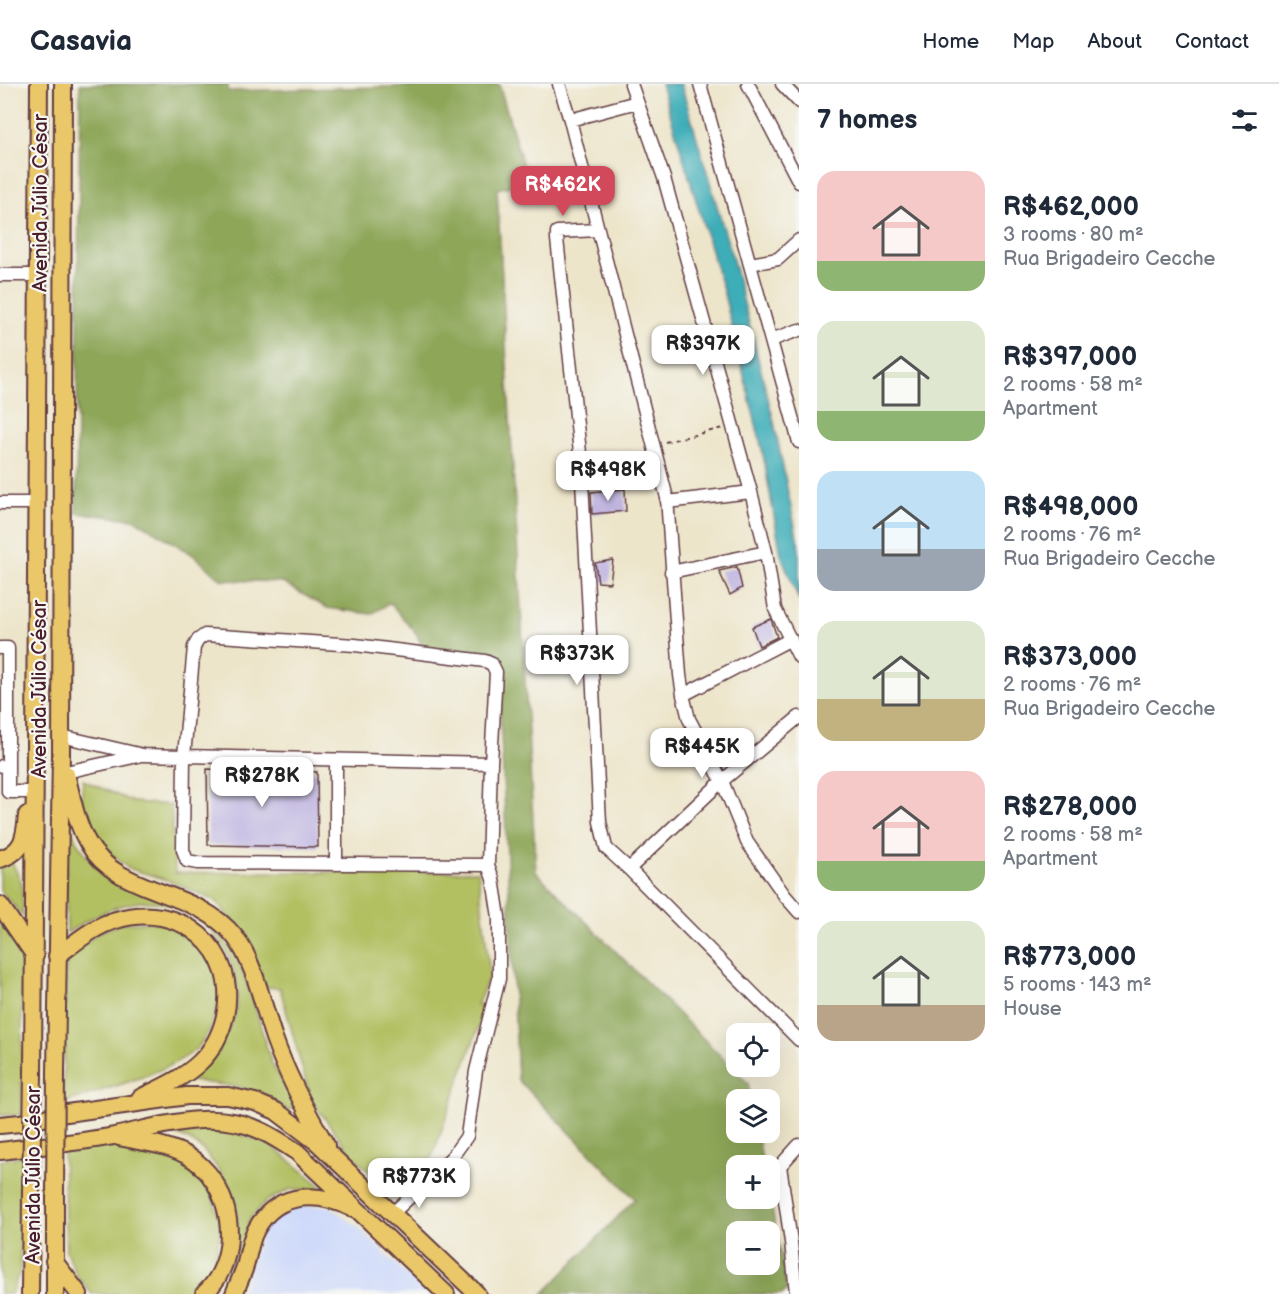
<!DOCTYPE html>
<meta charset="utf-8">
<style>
:root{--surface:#fff;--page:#f2f2f3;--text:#1f2937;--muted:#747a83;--line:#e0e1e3;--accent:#d1495b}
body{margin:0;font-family:"Balsamiq Sans",sans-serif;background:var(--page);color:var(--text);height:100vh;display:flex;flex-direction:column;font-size:22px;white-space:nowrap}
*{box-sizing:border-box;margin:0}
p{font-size:20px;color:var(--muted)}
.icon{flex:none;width:33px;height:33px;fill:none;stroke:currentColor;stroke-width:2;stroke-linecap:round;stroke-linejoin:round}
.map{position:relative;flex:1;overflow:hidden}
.details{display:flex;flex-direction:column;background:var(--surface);width:480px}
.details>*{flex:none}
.controls{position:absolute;left:726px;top:939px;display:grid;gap:12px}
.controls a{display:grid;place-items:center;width:54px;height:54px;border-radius:12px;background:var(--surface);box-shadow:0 6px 24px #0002;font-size:30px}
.price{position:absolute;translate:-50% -51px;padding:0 14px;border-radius:12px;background:#fff;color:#222;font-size:20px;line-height:39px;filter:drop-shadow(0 2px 3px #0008)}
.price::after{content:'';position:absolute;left:50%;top:36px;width:18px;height:14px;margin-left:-9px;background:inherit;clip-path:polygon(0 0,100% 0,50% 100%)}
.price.selected{background:var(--accent);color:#fff}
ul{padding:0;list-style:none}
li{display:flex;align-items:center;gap:18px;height:150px;padding:0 18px}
li span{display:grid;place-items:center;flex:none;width:168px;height:120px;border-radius:18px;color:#555}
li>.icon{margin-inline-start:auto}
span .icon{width:72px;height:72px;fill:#fffc;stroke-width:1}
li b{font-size:26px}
h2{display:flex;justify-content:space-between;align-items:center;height:72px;padding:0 18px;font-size:26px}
header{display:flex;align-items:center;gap:36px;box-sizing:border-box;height:84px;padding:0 30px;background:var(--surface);border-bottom:2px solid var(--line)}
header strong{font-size:28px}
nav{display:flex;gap:33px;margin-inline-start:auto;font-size:21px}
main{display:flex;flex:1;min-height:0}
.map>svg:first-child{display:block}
.built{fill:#cfdafa}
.green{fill:#b2c062;stroke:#7e7046;stroke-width:1.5}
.forest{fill:#8da658;stroke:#6c6242;stroke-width:1.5;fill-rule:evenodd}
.water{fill:#3cadb8;stroke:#436672;stroke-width:1.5}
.building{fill:#c0b5e1}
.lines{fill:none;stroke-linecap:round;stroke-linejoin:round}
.minor-casing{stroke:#623d43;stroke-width:15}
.major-casing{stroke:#623d43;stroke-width:20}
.path{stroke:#623d43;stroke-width:2;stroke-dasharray:4.5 4.5;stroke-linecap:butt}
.minor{stroke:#fff;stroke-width:12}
.major{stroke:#eac769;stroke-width:16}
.major-bridge-casing{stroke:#623d43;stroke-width:20;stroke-linecap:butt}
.major-bridge{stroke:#eac769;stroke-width:16}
.labels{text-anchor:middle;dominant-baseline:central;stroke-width:4.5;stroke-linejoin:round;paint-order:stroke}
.street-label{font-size:20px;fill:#4a1f2b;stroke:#f6f6f2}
</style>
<header>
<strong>Casavia</strong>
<nav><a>Home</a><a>Map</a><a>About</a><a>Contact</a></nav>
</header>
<main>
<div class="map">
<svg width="799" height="1210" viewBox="0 0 799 1210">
<rect width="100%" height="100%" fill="#f6f6f2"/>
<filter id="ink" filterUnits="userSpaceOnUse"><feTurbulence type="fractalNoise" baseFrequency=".0167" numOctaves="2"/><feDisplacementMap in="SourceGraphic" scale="12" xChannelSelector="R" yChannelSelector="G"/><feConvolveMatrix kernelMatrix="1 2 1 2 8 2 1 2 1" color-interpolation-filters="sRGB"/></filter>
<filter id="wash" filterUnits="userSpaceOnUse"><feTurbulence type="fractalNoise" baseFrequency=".008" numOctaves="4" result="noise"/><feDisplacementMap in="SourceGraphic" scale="24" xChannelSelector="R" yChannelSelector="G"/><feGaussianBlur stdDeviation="1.35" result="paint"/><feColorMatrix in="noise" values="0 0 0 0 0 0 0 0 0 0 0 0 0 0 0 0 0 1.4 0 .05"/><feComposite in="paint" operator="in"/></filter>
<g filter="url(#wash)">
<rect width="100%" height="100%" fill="#ede5ca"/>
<path class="built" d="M329,1122L358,1143L426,1210H241L264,1142L289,1123Z"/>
<path class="green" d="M83,696L133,718L171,721L175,789C276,787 377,790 478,787L490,891L477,921L486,922L432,1073L395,1112L353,1072L311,1016L280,904L264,903L250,861L216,817L170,797L128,784L104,764L81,719Z
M65,726L76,757L94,781L132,803L168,815L216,843L239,878L254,920L271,978L295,1020L289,1027L263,1011L239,1003L185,996C204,980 220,963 231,940C255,889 209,823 156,818C123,815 93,832 67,849Z
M12,778L22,799L23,832L0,806V783Z
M0,832L5,836L22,868V1031H0Z
M159,838C169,842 185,845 192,853C201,861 219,887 220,899C222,918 209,954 195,966C166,990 100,1006 63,1019L66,873L100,848L123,839Z
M221,1044L269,1060L326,1106L291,1105L266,1117L250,1135L236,1181L222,1210H214C236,1183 246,1131 228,1100C221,1089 211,1075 203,1066C191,1055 176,1050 162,1045Z
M123,1060L166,1067L191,1084L211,1107L221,1142L216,1171L204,1202L192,1210H92L77,1192L66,1167L63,1065Z
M23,1071L20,1186L11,1210H0V1077Z"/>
<path class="forest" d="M80,0H228V7L499,0L528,98L497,105L536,788L748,999L751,1015L736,1016V1048L757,1049L763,1081L736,1082V1114H770L787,1206L783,1210H543L635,1115L518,996L497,569L423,564L416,549L390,519L371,530L327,524L281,498L222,496L192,470L134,435L76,429ZM736,1148H770V1180H736Z"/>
<path class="water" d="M661,0H681L733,176L774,338L799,463V516L781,471L762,365L723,206Z"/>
<g id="blocks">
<path class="building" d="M625,405L626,427L592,430L591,408Z
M613,476L610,499L598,498L595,479Z
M737,483L742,504L730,511L719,487Z
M771,535L777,553L759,562L752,543Z
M207,685L317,688L318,763L208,761Z"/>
</g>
</g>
<g filter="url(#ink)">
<use href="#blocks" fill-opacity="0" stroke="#623d43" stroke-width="1.5"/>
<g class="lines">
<g class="minor-casing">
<path id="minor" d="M559,0L570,36L667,414L680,591L683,611L689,635L722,697L747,758L785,812L799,828
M631,0L664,94L751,408L766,468L775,525L799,573
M700,0L799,358
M748,0L799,98
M782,0L799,18
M570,36L637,18
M598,146L557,148V155L581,378L600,738L606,764L629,785L799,956
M750,180L778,175L799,156
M0,191H37
M771,256L799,246
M667,418L751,408
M0,419H36
M671,488L766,468
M0,564H8V682
M683,611L791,555
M61,652L143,671L184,672L491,679L496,588L492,580L485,577L355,561L205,551L198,556L194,563L184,672L183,766L187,777L198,779L488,781L493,795L499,833V895L476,987L467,1052L452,1073L392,1130
M2,682H8V708H28
M66,688L138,672
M336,780V676
M488,781L491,679
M629,785L722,697L799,633
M796,1209L791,1158L780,1082L799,1061"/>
</g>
<g class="major-casing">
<path id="major" d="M66,690C72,713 76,739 88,759C119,813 196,803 235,853C255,879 263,923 274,954C287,991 306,1027 326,1061
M0,775C23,768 25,754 27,731
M0,821L35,872
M57,872C75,859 94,842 116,836C179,816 240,865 225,932C221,949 212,967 199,979C182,995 160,1004 140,1014
M56,989L61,671L63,0
M33,991L39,0
M0,1041L20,1039L67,1029L187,1012H228L255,1018L276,1027L317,1058L477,1210
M119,1053C141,1058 166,1060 186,1071C233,1096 245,1173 204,1210
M0,1067C38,1062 76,1059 114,1052C161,1042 210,1025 257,1045C272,1051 284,1060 297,1068L446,1210
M54,1177L79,1210
M30,1210L31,1108
M55,1210V1109
M234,1210C238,1200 243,1190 246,1179C248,1170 250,1161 253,1152C272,1108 314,1106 352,1124"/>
</g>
<path class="path" d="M665,358L723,344"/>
<use href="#minor" class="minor"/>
<use href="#major" class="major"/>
<g class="major-bridge-casing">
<path id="major-bridge" d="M31,1108L33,991
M55,1109L56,989"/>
</g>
<use href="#major-bridge" class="major-bridge"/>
</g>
</g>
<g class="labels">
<g class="street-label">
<text transform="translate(41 119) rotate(-90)">Avenida Júlio César</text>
<text transform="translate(40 605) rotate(-90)">Avenida Júlio César</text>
<text transform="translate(34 1091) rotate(-90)">Avenida Júlio César</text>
</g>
</g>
</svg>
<div class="controls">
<a><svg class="icon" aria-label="locate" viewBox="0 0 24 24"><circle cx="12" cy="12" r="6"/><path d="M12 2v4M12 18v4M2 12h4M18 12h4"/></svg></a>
<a><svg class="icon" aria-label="layers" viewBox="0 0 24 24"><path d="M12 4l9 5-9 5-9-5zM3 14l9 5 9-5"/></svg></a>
<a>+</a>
<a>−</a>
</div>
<b class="price selected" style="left:563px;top:133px">R$462K</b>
<b class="price" style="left:703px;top:292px">R$397K</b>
<b class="price" style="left:608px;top:418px">R$498K</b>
<b class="price" style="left:577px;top:602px">R$373K</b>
<b class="price" style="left:702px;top:695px">R$445K</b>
<b class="price" style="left:262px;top:724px">R$278K</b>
<b class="price" style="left:419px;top:1125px">R$773K</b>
</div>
<section class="details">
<h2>7 homes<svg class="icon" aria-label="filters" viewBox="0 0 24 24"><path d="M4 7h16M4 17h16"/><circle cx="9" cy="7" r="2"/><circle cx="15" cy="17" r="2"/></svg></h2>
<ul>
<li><span style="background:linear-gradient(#f6c9c9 75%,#8fb573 0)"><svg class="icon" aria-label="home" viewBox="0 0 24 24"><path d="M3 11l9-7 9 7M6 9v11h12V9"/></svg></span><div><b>R$462,000</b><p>3 rooms · 80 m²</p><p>Rua Brigadeiro Cecche</p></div></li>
<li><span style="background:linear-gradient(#dfe7d0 75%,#8fb573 0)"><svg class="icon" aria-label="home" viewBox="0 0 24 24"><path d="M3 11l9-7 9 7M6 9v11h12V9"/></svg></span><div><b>R$397,000</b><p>2 rooms · 58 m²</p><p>Apartment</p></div></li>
<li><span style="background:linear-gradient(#bfe0f5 65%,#9aa5b1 0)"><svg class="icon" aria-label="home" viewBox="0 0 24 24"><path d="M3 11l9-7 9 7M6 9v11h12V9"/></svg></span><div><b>R$498,000</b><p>2 rooms · 76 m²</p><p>Rua Brigadeiro Cecche</p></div></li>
<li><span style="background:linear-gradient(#dfe7d0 65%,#c2b280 0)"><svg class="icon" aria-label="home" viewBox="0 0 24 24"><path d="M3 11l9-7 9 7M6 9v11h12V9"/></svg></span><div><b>R$373,000</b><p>2 rooms · 76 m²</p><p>Rua Brigadeiro Cecche</p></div></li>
<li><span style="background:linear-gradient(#f6c9c9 75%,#8fb573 0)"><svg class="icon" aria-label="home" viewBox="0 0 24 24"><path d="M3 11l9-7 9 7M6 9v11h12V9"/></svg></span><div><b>R$278,000</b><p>2 rooms · 58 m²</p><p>Apartment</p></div></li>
<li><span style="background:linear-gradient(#dfe7d0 70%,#b9a48a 0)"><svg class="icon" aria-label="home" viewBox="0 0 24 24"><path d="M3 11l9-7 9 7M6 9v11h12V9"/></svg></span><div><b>R$773,000</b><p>5 rooms · 143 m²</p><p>House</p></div></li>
</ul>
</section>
</main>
